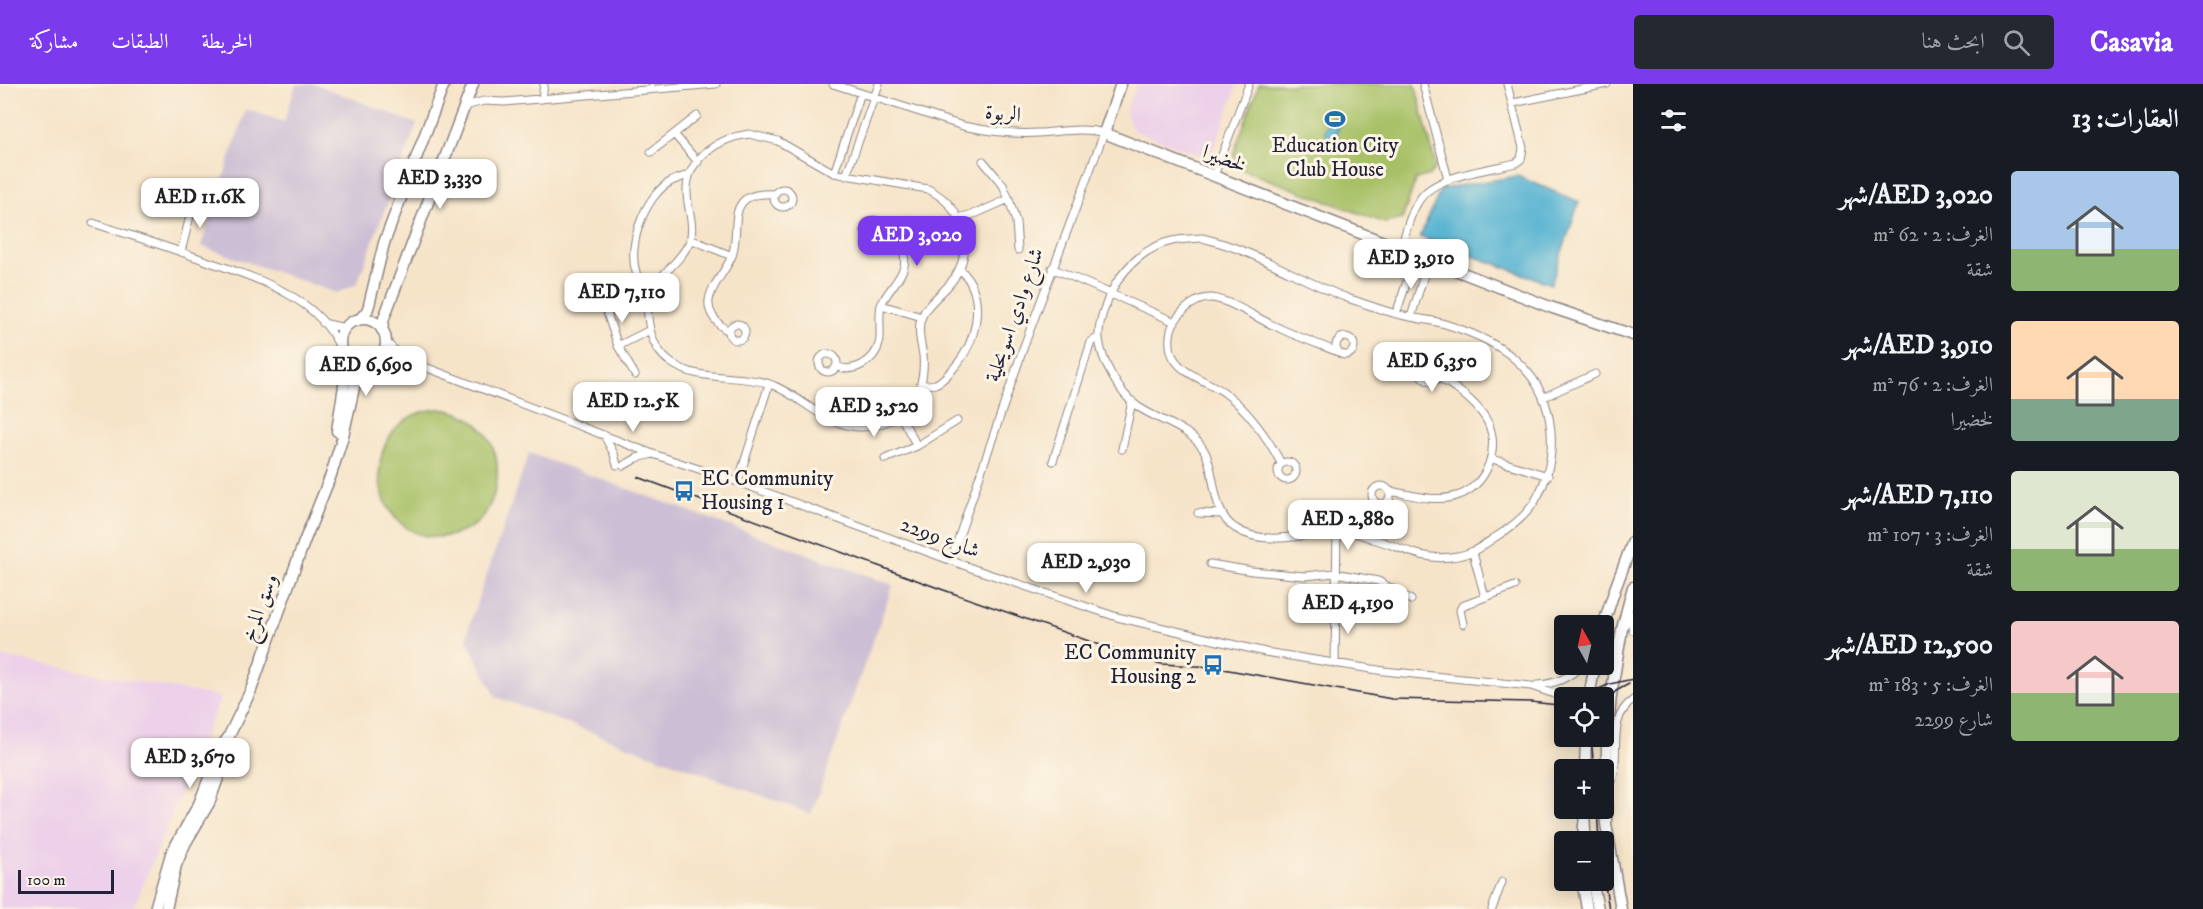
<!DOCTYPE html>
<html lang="ar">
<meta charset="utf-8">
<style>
:root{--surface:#171b24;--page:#242831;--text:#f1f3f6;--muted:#9ea1a6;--accent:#7c3aed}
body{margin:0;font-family:"IM FELL DW Pica",Amiri,serif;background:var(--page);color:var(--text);direction:rtl;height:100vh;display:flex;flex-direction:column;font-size:22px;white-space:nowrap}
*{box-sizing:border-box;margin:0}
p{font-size:20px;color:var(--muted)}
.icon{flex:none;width:33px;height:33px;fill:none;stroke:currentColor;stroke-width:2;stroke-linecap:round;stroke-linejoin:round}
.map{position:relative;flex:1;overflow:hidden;direction:ltr}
.sheet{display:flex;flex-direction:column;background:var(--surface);width:570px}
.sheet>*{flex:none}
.needle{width:39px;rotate:352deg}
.buttons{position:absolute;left:1554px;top:531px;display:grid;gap:12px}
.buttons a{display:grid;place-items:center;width:60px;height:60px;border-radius:6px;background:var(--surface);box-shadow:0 3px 15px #0003;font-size:30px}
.scale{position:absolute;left:18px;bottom:15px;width:96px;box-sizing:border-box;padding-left:6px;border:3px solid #22223b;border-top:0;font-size:16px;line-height:21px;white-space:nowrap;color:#22223b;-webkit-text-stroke:4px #fcf5e5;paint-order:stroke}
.price{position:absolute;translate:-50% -51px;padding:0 14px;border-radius:12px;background:#fff;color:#222;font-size:20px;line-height:39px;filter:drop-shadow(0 2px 3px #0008)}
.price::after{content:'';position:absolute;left:50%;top:36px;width:18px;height:14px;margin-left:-9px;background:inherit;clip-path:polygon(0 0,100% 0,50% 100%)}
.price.active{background:var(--accent);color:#fff}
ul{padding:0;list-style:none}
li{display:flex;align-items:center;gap:18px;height:150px;padding:0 24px}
li span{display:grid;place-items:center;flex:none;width:168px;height:120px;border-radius:6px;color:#555}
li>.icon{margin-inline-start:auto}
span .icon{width:72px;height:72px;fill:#fffc;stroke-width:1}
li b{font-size:26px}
h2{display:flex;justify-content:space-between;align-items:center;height:72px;padding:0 24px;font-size:26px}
header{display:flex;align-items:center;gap:36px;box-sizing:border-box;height:84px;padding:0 30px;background:var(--accent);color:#fff}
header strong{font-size:28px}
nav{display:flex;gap:33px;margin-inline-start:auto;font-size:21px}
.search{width:420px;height:54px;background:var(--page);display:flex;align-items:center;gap:15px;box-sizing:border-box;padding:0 21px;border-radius:6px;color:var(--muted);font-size:22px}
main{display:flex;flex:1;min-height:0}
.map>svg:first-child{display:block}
.built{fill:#edd0e9}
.industrial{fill:#ccbed4}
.green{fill:#a8c167;stroke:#657251;stroke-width:1.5}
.water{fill:#54b2d2;stroke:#3b6a86;stroke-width:1.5}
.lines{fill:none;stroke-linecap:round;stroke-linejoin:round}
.street-casing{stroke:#8c8382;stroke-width:9}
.secondary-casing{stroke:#8c8382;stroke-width:13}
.primary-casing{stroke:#8c8382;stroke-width:13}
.street{stroke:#fff;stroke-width:7}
.secondary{stroke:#fff;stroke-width:10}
.primary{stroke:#fff;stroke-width:10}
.tram{stroke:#22223b;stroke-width:1.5}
.labels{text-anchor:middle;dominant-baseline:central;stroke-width:6;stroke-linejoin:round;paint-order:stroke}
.street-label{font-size:21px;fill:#22223b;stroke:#fcf5e5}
.poi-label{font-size:21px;fill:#22223b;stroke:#fcf5e5}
</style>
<header>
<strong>Casavia</strong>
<div class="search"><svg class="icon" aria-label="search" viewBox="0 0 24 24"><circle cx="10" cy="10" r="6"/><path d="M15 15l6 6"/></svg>ابحث هنا</div>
<nav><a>الخريطة</a><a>الطبقات</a><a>مشاركة</a></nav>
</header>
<main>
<section class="sheet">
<h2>العقارات: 13<svg class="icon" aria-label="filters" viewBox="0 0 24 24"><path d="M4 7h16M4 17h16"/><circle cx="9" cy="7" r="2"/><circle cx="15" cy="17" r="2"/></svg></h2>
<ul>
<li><span style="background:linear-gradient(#a9c7e8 65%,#8fb573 0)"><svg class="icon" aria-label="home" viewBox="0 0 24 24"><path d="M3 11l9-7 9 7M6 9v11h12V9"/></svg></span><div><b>AED 3,020/شهر</b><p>الغرف: 2 · 62 m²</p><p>شقة</p></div></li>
<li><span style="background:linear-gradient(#ffd9b3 65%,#7fa58c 0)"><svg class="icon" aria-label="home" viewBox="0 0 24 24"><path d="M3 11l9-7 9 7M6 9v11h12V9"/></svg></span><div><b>AED 3,910/شهر</b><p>الغرف: 2 · 76 m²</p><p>لخضيرا</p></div></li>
<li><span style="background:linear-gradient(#dfe7d0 65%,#8fb573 0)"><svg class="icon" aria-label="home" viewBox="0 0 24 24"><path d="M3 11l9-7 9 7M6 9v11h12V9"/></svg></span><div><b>AED 7,110/شهر</b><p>الغرف: 3 · 107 m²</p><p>شقة</p></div></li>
<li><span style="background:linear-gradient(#f6c9c9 60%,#8fb573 0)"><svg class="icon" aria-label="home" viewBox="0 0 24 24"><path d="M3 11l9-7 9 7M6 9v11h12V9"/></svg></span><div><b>AED 12,500/شهر</b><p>الغرف: 5 · 183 m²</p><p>شارع 2299</p></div></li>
</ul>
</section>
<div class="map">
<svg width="1633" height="825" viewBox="0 0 1633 825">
<rect width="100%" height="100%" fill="#fcf5e5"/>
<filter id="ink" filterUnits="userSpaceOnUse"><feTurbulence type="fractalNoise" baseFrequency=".0167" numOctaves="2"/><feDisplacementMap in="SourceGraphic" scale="12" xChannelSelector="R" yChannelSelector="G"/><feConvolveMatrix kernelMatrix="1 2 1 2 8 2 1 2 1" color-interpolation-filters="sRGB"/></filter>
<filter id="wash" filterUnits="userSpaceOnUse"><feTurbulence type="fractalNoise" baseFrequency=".008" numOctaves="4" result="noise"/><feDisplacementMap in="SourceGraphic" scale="24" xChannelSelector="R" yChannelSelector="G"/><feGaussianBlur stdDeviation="1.35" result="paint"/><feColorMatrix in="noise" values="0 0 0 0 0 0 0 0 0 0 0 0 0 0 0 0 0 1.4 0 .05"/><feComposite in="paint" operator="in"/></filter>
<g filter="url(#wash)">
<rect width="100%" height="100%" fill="#f6e4c9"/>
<path class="built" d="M1137,0H1238L1213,67L1197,70L1133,46L1125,28Z
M0,572L221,613L133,825H0Z"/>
<path class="industrial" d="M296,0H316L417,40L357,200L337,209L201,162L246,25L284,38Z
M529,369L893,501L811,730L496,613L467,556L469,542Z"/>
<path class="green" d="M1259,0H1415L1436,82L1430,91L1416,95L1402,135L1385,139L1243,86L1233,71Z
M440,325C494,330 511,385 486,428C479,440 465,448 453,451C366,470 350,330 440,325Z"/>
<path class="water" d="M1333,33H1338L1340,41L1338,43L1337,52L1328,54L1324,46L1328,41V36Z
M1517,92L1579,118L1551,200L1420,153L1441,105Z"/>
</g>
<g filter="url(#ink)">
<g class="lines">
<g class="street-casing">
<path id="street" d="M833,0L963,42C988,47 1013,51 1038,49C1060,48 1082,43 1104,49L1024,262L951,476
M1423,0L1448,95
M542,15L544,0
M1513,19L1607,0
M465,22L484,17L504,18L716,0
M697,32L674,50L698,78
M749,50L778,57L834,89L928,105C944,113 955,124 961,141C970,168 961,191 940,210C931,219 922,227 920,239C918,250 921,260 923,271C925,293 919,318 899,331C886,340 867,345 852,342C820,338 798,309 767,299C737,290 697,298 670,278C648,262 647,234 647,209C659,192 680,178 689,159C696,143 687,124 687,108C686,74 719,54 749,50Z
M651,68L674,50
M834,89L861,9
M846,92L879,0
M1214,92L1249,0
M774 114a9 9 0 1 1 18 0a9 9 0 1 1-18 0Z
M1009,115L1016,138L1018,166
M958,134L977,129L1009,115L1003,101L983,77
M865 145a9 9 0 1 1 18 0a9 9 0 1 1-18 0Z
M93,139C129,151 165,162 201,175C251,193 317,210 340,264
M883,147C891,149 898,154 901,162C914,187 890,200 881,221L922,233
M1202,154C1255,166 1300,197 1350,215C1366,220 1381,226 1397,230C1413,235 1430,235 1445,240C1471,248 1502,261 1521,281C1557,316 1560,375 1535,417C1526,432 1509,445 1494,454C1478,465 1470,471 1450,473C1422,477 1399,462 1373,455C1362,451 1349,446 1337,445C1330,445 1321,448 1313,450C1289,454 1256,459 1235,444C1210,428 1217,389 1204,366C1190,343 1158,337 1137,322C1119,309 1101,277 1099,254C1098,237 1107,215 1115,201C1127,181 1148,162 1172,157C1181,155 1192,155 1202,154Z
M690,155L732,172C742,142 722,107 775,110
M1401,164C1406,148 1410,129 1420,115C1436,91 1488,86 1516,79L1521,75L1523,64L1507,0
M181,168L194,116
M1052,184L1175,238
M647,209C643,202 638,196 636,188C627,161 645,112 670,98C676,95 682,93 688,91
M603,217L618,262L650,246
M1396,230L1416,171
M1411,233L1429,175
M323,239L345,244
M729 248a8 8 0 1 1 16 0a8 8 0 1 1-16 0Z
M730,245H725C690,218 721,198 732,172
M1336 262a9 9 0 1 1 18 0a9 9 0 1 1-18 0Z
M386,258L397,268L418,278
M618,262L635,291
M819 279a9 9 0 1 1 18 0a9 9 0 1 1-18 0Z
M1420 286a11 11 0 1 1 22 0a11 11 0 1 1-22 0Z
M378,276H396L425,283L653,370L738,398L974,485L1117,533L1265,568L1384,587L1531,602L1566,614
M836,282C853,290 874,278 879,260C882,250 878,235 881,221
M921,301C925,301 931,301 935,300C942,298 947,291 953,285C977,259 988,212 960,185
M1544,313L1595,290
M900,331L917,362L957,337
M604,351L614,370L617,381
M1122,365L1132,317
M885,375L917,362
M1492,375L1548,392
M1053,377L1091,258L1099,253
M1278 387a9 9 0 1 1 18 0a9 9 0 1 1-18 0Z
M1281,379C1267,353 1249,327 1225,309C1210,298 1186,292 1175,276C1168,266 1168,248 1175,237C1183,225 1197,213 1212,214C1233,217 1259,236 1279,244C1298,253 1318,260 1338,268
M623,382L637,374L653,370
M738,398L769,300
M1372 411a9 9 0 1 1 18 0a9 9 0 1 1-18 0Z
M1389,407C1410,410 1432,418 1453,413C1487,406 1504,360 1484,332C1474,317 1454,302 1438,293
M1198,429L1222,430
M1473,469L1485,513
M1210,480L1252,487L1305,492L1335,489L1378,497L1411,516
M1629,528L1633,546
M1463,540L1460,526L1462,522L1515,502
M1335,580L1337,445
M1537,601C1556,600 1569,594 1583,580
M1607,704C1626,681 1602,638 1633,616
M1492,825L1502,798"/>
</g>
<g class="secondary-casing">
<path id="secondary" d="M1121,0L1104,49L1550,223L1633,251
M340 258a23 23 0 1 1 46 0a23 23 0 1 1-46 0Z
M359,236L367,227L369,221L384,159L444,0
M382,246L384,234L473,0
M337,347L345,295V273
M1603,542L1615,505L1633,457
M1589,614L1595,580
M1585,686L1586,652
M1584,724L1585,748
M1592,796L1598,825
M155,825L171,770L199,720L221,663L228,654L251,606L304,458L331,391L343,352L356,295L365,281
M166,825L176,781L185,760L209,719L228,666V654
M1621,825L1606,740L1607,655L1611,611L1622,545L1633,503"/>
</g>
<g class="primary-casing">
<path id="primary" d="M1583,758L1584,740
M1582,796L1587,825"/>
</g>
<use href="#street" class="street"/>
<use href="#secondary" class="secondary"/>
<use href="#primary" class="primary"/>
<path class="tram" d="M638,393L938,504L1143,576L1162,580L1212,583L1392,615L1531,618L1558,621L1564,624
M1579,614L1610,600L1633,595
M1604,620L1616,607L1629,600
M1591,652L1594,686
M1597,724L1599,758
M1604,796L1609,825"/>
</g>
</g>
<defs>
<g id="stadium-bare" transform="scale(1.62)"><path d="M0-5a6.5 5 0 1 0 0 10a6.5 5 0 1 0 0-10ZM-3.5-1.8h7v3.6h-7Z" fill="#1f6fb2" stroke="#fcf5e5" stroke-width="2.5" paint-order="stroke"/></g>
<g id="bus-bare" transform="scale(1.62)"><path d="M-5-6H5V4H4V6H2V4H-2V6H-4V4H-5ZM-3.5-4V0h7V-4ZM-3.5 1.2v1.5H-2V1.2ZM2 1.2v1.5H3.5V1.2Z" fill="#1f6fb2" stroke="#fcf5e5" stroke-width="2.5" paint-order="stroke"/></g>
</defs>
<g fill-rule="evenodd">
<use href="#stadium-bare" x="1335" y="35"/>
<use href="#bus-bare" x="684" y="407"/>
<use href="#bus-bare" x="1213" y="581"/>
</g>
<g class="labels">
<g class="street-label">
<text transform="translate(1003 30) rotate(6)">الربوة</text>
<text transform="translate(1224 75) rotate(21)">لخضيرا</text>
<text transform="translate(1015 231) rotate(-71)">شارع وادي اسويحلية</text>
<text transform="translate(940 454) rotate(20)">شارع 2299</text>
<text transform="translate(260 524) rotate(-70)">وسق المرخ</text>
</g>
<g class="poi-label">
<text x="1335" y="62">Education City<tspan x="1335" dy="24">Club House</tspan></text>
<text x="701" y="395" text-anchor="start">EC Community<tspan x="701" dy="24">Housing 1</tspan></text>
<text x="1196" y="569" text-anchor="end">EC Community<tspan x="1196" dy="24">Housing 2</tspan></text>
</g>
</g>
</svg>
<div class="buttons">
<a><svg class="needle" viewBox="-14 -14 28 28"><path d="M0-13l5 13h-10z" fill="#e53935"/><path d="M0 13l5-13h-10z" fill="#9ea1a6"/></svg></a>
<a><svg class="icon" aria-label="locate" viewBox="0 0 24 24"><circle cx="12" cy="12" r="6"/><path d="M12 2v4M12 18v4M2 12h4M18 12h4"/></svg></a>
<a>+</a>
<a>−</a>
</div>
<div class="scale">100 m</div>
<b class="price" style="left:440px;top:126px">AED 3,330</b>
<b class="price" style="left:200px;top:145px">AED 11.6K</b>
<b class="price active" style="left:917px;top:183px">AED 3,020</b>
<b class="price" style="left:1411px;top:206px">AED 3,910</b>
<b class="price" style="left:622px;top:240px">AED 7,110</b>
<b class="price" style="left:1432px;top:309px">AED 6,350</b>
<b class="price" style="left:366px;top:313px">AED 6,690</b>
<b class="price" style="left:633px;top:349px">AED 12.5K</b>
<b class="price" style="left:874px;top:354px">AED 3,520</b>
<b class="price" style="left:1348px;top:467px">AED 2,880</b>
<b class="price" style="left:1086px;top:510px">AED 2,930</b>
<b class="price" style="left:1348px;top:551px">AED 4,190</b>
<b class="price" style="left:190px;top:705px">AED 3,670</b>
</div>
</main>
